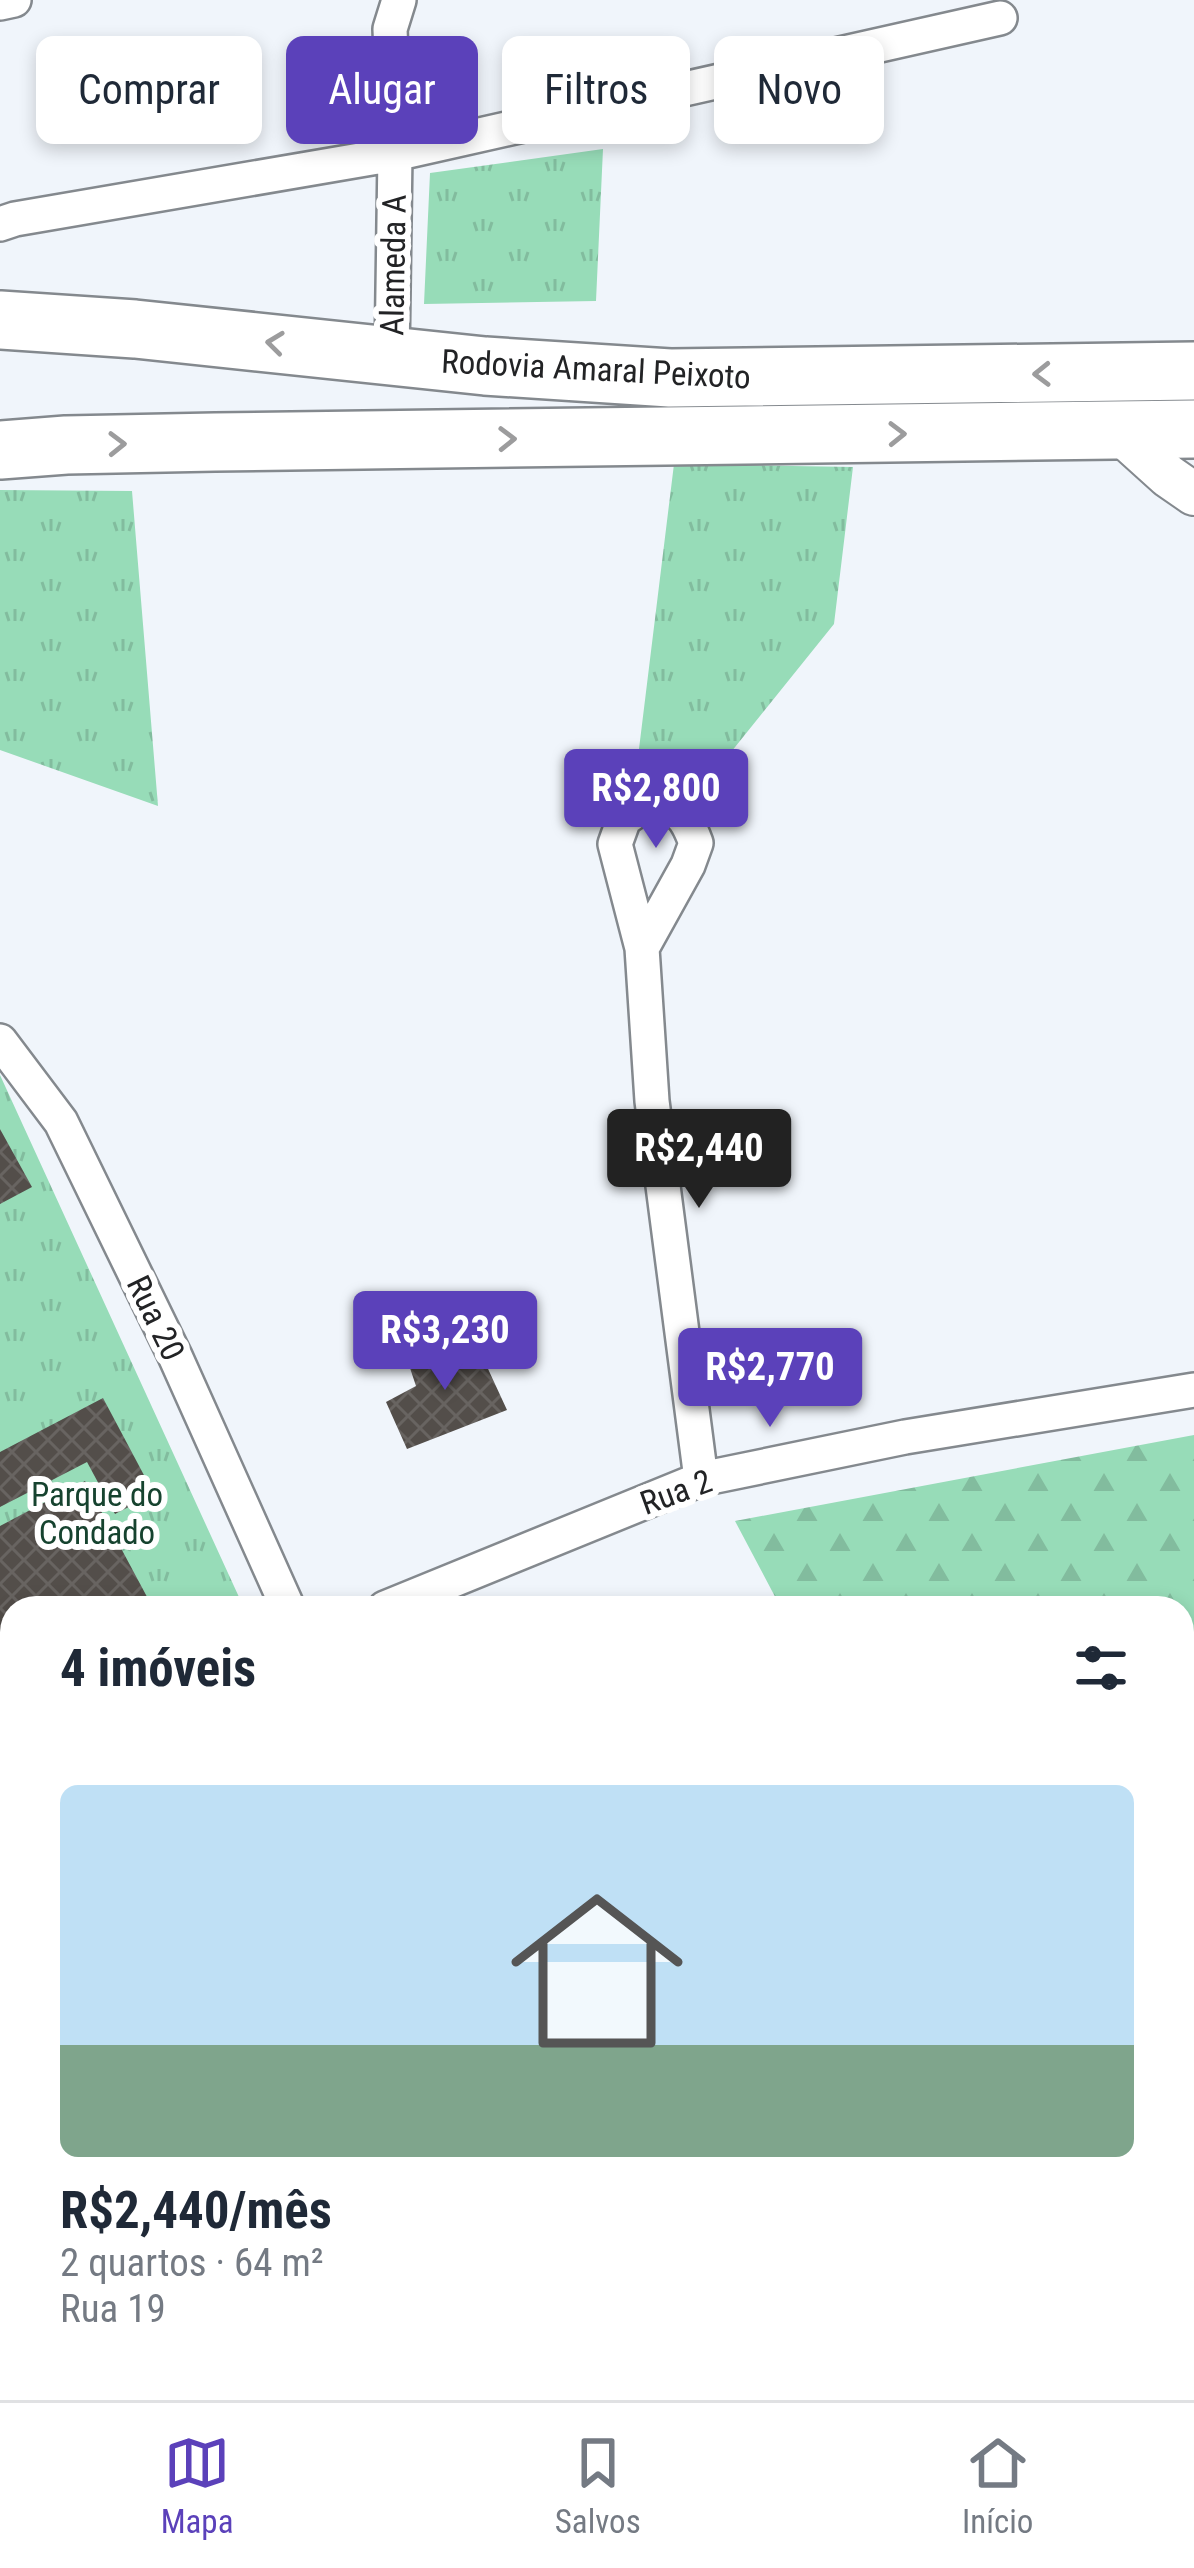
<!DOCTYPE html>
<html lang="pt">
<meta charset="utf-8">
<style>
:root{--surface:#fff;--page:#f6f6f7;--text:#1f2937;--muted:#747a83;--line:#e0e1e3;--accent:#5b41ba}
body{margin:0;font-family:"Roboto Condensed",sans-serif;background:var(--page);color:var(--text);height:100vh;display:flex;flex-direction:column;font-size:45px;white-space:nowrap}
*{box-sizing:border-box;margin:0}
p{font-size:39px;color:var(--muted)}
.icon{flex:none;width:66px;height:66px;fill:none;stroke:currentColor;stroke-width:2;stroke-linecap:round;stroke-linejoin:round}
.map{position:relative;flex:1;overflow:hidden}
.details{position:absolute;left:0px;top:1596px;width:1194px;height:804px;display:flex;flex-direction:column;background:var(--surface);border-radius:36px 36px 0 0;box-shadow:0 6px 18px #0003}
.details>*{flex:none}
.top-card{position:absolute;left:36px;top:36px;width:1122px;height:108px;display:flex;gap:24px}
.price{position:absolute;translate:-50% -102px;padding:0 27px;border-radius:12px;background:var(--accent);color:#fff;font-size:39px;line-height:78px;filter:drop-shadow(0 3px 6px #0008)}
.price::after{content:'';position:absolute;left:50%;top:72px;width:36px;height:27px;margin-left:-18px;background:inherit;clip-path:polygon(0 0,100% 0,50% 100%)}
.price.on{background:#222;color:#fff}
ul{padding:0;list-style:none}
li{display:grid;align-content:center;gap:24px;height:636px;padding:0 60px}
li span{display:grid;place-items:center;height:372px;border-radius:18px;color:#555}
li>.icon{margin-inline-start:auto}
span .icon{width:216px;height:216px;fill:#fffc;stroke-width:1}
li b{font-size:51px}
h2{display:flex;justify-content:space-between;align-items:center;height:144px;padding:0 60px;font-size:51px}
.tag{padding:0 42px;border-radius:18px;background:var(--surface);box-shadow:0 6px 18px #0003;font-size:42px;line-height:108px}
.tag.on{background:var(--accent);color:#fff}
.tab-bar{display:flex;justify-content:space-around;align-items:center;height:168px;border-top:3px solid var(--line);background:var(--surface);font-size:33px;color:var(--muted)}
.tab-bar a{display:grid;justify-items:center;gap:6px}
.tab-bar .on{color:var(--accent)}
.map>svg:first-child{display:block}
.grass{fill:url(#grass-tufts)}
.forest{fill:url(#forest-firs)}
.building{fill:url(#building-cross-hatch)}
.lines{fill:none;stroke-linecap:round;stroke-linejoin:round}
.service-casing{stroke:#84898e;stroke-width:21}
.minor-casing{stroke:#84898e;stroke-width:38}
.tertiary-casing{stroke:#84898e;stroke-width:46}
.trunk-casing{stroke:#84898e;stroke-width:62}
.service{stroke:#fff;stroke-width:16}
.minor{stroke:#fff;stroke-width:33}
.tertiary{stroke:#fff;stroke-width:42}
.trunk{stroke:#fff;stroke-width:57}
.oneway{stroke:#9c9c9d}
.labels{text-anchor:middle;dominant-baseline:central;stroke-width:12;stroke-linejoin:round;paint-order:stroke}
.street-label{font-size:33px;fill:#222325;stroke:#fff}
.park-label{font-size:33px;fill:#16432f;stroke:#fff}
</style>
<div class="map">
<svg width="1194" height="2400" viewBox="0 0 1194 2400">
<defs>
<pattern id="grass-tufts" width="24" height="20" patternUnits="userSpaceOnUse" patternTransform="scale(3)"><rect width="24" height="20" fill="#97dcb8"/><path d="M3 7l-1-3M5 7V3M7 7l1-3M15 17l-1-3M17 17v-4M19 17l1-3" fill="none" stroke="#82bc9e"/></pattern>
<pattern id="forest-firs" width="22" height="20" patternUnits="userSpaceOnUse" patternTransform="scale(3)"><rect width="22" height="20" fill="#97dcb8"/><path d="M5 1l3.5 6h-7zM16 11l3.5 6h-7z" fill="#82bc9e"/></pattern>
<pattern id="building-cross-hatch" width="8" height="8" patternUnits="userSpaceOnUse" patternTransform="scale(3)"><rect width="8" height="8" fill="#534e4a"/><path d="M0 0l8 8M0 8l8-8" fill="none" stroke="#686461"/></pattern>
</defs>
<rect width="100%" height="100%" fill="#f0f5fb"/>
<path class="grass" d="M603,149L596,301L424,304L430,173Z
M674,464L853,467L834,624L715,772L638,757Z
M0,490L132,491L158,806L0,750Z
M0,1075L244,1608H12V1751L0,1757Z"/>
<path class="forest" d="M1194,1435V1769L1182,1778V1608H781L735,1521Z
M12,2028V2287L0,2291V2034Z"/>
<path class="building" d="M0,1129L32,1187L0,1204Z
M461,1336L483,1358L507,1410L407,1449L386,1402L416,1386L406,1356Z
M103,1398L154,1494L115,1514L87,1462L0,1507V1452Z
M85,1481L153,1608H12V1688L0,1694V1526Z"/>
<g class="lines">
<g class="service-casing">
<path id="service" d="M1182,1921L1194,1934"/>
</g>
<g class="minor-casing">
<path id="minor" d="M0,3L14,0
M0,224L15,219L395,154L1000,18
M392,357L395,154L390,29L399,0
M645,805C679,809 684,811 696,843L688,865L642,948L615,844L624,819Z
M642,948L652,1101L701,1479
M0,1041L61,1122L175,1356L288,1608
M385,1608L701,1479L905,1437L1194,1390
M0,1790L12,1784
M1182,2322L1194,2398"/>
</g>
<g class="tertiary-casing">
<path id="tertiary" d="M1117,430L1168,476L1194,494
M1182,1852L1194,1841
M0,2356L12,2353"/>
</g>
<g class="trunk-casing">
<path id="trunk" d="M0,320L135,329L485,366L670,378L1194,371
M0,450L66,445L215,442L1194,429"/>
</g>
<use href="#service" class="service"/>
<use href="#minor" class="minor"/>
<use href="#tertiary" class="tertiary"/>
<use href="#trunk" class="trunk"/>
</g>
<defs><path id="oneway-chevron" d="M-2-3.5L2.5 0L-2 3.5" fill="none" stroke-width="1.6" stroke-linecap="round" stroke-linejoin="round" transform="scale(3)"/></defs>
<g class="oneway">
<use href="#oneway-chevron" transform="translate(275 343) rotate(-173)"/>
<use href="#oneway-chevron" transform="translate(1042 374) rotate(179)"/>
<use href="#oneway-chevron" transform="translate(897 434) rotate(-1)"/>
<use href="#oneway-chevron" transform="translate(507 439) rotate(-1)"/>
<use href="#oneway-chevron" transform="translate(117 444) rotate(-1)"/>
</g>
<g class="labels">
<g class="street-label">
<text transform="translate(393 265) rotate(-89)">Alameda A</text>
<text transform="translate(596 369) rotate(3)">Rodovia Amaral Peixoto</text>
<text transform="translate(156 1318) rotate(64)">Rua 20</text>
<text transform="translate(676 1492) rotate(-20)">Rua 2</text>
</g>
<g class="park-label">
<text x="97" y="1494">Parque do<tspan x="97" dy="38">Condado</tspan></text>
</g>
</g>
</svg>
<b class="price" style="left:656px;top:851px">R$2,800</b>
<b class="price on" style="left:699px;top:1211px">R$2,440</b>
<b class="price" style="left:445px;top:1393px">R$3,230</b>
<b class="price" style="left:770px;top:1430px">R$2,770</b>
<div class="top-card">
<a class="tag">Comprar</a>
<a class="tag on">Alugar</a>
<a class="tag">Filtros</a>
<a class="tag">Novo</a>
</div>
<section class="details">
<h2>4 imóveis<svg class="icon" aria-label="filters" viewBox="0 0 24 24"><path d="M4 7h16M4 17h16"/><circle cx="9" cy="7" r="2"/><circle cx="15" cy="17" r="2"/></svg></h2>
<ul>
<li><span style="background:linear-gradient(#bfe0f5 70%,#7fa58c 0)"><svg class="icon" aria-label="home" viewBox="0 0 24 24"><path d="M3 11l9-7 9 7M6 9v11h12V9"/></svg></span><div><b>R$2,440/mês</b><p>2 quartos · 64 m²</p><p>Rua 19</p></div></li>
</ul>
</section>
</div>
<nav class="tab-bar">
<a class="on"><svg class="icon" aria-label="map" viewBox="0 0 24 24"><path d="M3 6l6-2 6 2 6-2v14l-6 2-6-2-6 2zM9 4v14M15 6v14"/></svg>Mapa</a>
<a><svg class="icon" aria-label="saved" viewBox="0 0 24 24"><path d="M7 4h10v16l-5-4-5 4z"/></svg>Salvos</a>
<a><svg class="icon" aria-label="home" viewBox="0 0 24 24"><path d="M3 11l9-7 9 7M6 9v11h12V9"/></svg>Início</a>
</nav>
